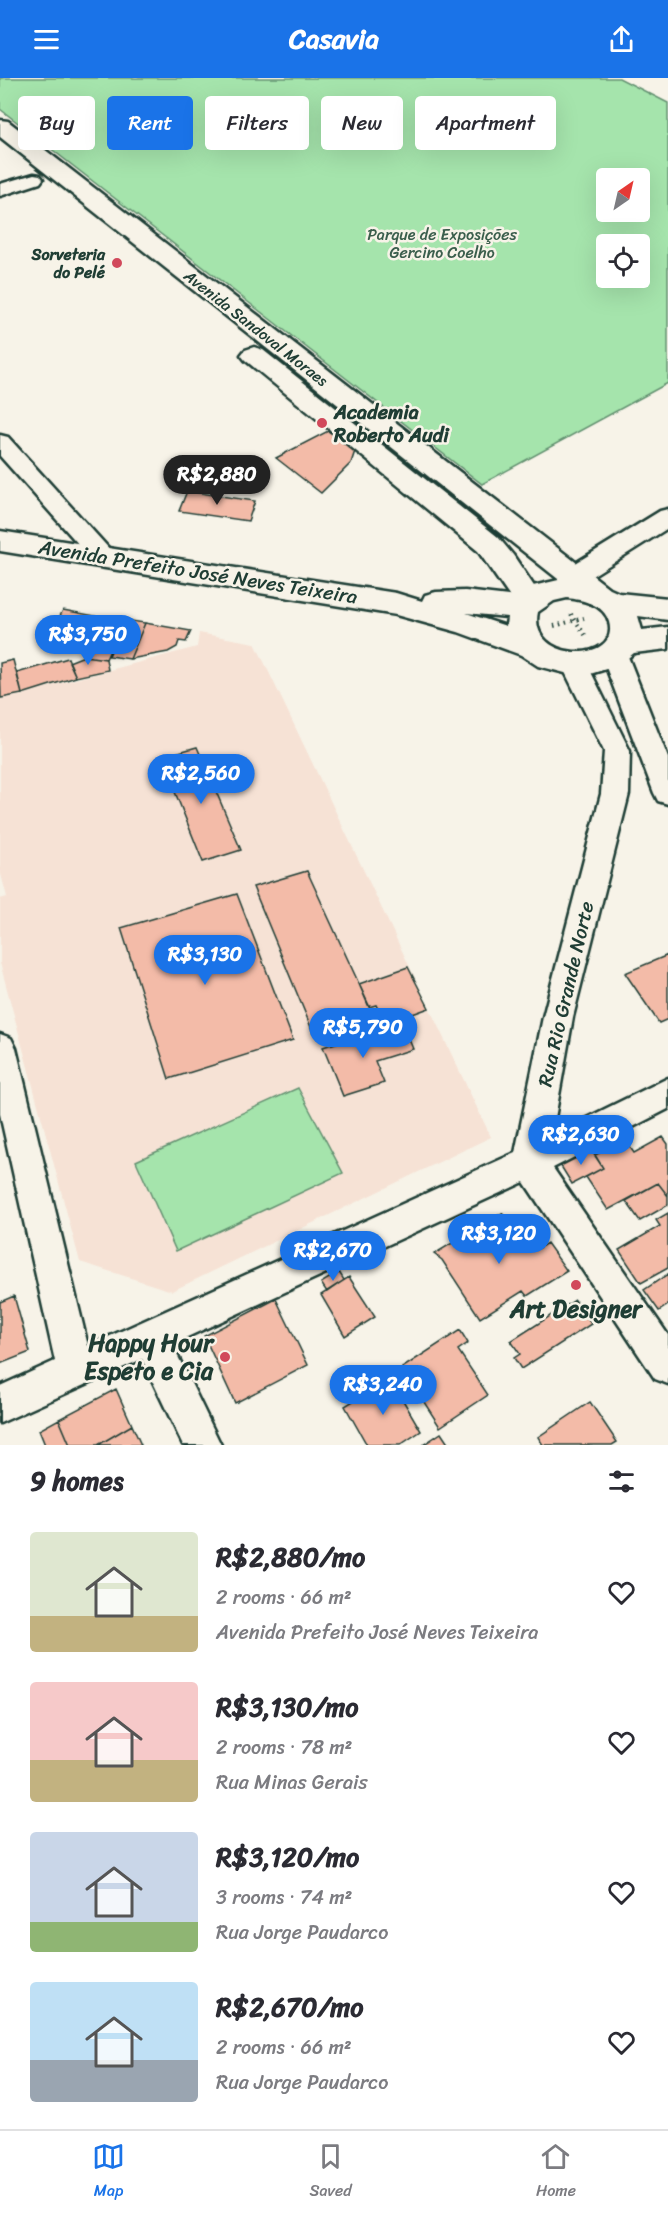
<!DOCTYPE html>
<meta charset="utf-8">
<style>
:root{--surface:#fff;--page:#f2f2f3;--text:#2b2b33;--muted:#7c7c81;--line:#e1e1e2;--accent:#1a73e8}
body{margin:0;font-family:Sriracha,sans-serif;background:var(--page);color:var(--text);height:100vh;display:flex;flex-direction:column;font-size:22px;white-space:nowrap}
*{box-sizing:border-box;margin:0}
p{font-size:20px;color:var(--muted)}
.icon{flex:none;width:33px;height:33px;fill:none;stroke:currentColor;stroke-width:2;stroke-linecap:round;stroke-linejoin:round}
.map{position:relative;height:1367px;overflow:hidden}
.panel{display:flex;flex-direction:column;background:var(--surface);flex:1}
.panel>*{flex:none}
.banner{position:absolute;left:18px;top:18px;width:633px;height:54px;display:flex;gap:12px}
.needle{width:39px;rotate:34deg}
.fabs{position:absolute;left:596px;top:90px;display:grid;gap:12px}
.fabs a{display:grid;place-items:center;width:54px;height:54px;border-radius:6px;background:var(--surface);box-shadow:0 6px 24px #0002;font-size:30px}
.price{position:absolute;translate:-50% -51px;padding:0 14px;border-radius:21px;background:var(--accent);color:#fff;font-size:20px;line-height:39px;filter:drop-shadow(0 2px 3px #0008)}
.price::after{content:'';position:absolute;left:50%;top:36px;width:18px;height:14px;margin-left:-9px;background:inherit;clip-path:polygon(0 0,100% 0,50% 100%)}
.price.on{background:#222;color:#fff}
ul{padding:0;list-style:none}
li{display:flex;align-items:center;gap:18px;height:150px;padding:0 30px}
li span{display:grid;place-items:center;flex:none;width:168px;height:120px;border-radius:6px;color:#555}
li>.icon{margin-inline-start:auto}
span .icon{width:72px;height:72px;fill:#fffc;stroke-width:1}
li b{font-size:26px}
h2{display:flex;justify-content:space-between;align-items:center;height:72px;padding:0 30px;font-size:26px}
.tag{padding:0 21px;border-radius:6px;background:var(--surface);box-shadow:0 6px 24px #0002;font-size:21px;line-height:54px}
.tag.on{background:var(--accent);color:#fff}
header{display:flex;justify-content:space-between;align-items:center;height:78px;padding:0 30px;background:var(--accent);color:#fff;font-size:27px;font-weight:700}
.tabs{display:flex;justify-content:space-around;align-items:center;height:84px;border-top:2px solid var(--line);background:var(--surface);font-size:16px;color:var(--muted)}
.tabs a{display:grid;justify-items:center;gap:3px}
.tabs .on{color:var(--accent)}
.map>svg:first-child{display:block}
.built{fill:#f6e2d5}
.green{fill:#a5e4ac;stroke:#629070;stroke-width:1.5;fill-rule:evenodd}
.building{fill:#f3bba8;stroke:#1f3d34;stroke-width:1.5}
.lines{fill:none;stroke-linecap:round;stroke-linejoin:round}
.street-casing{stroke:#1f3d34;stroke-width:5}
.secondary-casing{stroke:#1f3d34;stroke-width:5}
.primary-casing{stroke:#1f3d34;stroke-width:5}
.path{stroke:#1f3d34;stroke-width:4;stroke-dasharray:1.5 4.5;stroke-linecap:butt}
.street{fill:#f7f3e8;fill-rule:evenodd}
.secondary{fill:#f7f3e8;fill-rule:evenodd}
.primary{fill:#f7f3e8;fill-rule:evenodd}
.poi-dot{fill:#d1495b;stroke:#f7f3e8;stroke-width:2}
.labels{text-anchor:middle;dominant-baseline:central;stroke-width:5;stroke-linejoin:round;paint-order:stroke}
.far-park-label{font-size:16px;fill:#3a5e4c;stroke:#f7f3e8}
.far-poi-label{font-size:16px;font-weight:bold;fill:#1f3d34;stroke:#f7f3e8;text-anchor:end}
.far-street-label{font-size:16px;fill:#1f3d34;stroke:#f7f3e8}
.poi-label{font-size:20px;font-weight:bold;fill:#1f3d34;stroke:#f7f3e8;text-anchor:start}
.street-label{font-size:20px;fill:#1f3d34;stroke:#f7f3e8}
.near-poi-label{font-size:24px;font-weight:bold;fill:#1f3d34;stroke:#f7f3e8}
</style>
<header><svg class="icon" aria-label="menu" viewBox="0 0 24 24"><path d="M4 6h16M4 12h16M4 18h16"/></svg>Casavia<svg class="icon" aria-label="share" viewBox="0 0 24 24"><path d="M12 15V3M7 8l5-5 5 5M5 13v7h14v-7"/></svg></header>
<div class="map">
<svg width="668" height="1367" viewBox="0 0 668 1367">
<rect width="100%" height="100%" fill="#f7f3e8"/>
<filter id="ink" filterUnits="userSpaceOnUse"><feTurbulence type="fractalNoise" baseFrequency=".0167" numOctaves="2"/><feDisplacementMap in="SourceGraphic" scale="12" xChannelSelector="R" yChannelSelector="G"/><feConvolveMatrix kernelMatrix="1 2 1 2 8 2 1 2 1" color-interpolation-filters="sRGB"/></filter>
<g filter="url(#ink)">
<path class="built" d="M199,555L255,565L491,1059L172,1213L80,1184L0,885V821L7,819L0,793V621L197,569Z"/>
<path class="green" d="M0,0H619L668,25V305L482,406L0,31ZM606,100H639V134H606ZM606,166H639V200H606Z
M298,1010L343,1095L176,1173L136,1083Z"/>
<path class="building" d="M328,353L356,370L351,385L321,415L276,380Z
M187,413L255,423L248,443L179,433Z
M63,532L95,538L81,568L67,566L56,546Z
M100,539L124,542L106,581L84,578Z
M124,542L145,545L130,581L109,578Z
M145,545L191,553L186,564L179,563L177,569L168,574L130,581Z
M84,578L106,581L108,592L76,599L69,584Z
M68,580L76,599L22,616L17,595Z
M13,582L22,616L1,620L0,585Z
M197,669L241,772L203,784L161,679Z
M307,793L372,934L313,954L253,809Z
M237,816L293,962L169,1001L121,850Z
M668,877V941L659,945L625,895Z
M408,889L429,930L385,946L376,927L369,929L359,906Z
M389,948L396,963L408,959L413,971L375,983L384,1005L343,1018L323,969Z
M663,1059L668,1066V1118L658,1105L608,1132L586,1099L603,1090L595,1077L625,1062L634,1075Z
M590,1070L603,1090L572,1106L559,1085Z
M658,1105L668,1118V1127L640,1143L626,1123Z
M502,1135L522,1164L531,1159L539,1170L547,1165L567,1193L527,1218L523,1213L480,1240L442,1182L434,1176Z
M668,1135V1190L641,1205L619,1172L660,1148L656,1142Z
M339,1194L344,1202L327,1214L321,1205Z
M668,1196V1227L659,1233L644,1212Z
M349,1199L375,1239L345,1258L321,1217Z
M14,1218L30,1274L0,1286V1224Z
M276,1221L308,1287L235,1325L204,1258Z
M575,1222L591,1246L521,1291L514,1280L520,1276L511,1263Z
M460,1252L468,1265L458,1272L488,1317L440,1349L402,1290Z
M390,1300L421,1353L400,1367H367L345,1328Z
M116,1311L132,1347L98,1367H70L59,1341Z
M590,1324L617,1364L612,1367H543L538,1359Z
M59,1341L70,1367H45L39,1352Z
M132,1347L141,1367H98Z
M441,1355L449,1367H423Z"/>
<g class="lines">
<g class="street-casing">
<path id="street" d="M34,96L40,97L43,101L40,105L0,118V106Z
M0,357L8,359L113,475L117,481L113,487L105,489L97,487L0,378Z
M668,431V450L584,503L575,505L566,503L563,497L566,491L660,433Z
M614,567L623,569L627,576L668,680V726L658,723L654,715L601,576L605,569Z
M574,577L583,579L587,586L630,673L629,716L573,939L552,1057L668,1000V1031L553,1090L668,1257V1306L655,1301L524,1104L172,1266L221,1367H183L142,1281L0,1345V1308L55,1283L0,1036V956L11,960L16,970L88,1268L515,1075L543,939L601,716L604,673L561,586L565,579Z"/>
</g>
<g class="secondary-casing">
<path id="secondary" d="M0,42L8,43L609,510L613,517L609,524L598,528L587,524L0,59Z
M254,269L263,272L498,459L513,477L544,523L540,531L529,534L518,531L478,473L245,282L241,277L245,272Z"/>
</g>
<g class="primary-casing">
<path id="primary" d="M0,453L396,515L422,523L425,517L436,514L465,513L517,519L533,508L567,500L601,507L619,515L668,520V542L638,538L642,552L668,549V571L634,575L619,587L590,596H569L538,588L521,577L458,554L396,537L0,473ZM567,520C583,522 604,526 609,544C621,587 527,584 538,534L554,523ZM466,535L507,539L506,548Z"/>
</g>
<path class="path" d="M571,536L585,557
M554,548L584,540"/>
<use href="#street" class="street"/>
<use href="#secondary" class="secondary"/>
<use href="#primary" class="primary"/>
</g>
</g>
<g class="poi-dot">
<circle cx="117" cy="185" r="6"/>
<circle cx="322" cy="345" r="6"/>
<circle cx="576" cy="1207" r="6"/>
<circle cx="225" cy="1279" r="6"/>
</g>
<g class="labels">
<g class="far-park-label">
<text x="442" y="156">Parque de Exposições<tspan x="442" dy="18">Gercino Coelho</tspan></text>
</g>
<g class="far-poi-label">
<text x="105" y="176">Sorveteria<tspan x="105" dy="18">do Pelé</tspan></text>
</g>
<g class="far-street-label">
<text transform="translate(256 250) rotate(38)">Avenida Sandoval Moraes</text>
</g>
<g class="poi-label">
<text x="334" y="334">Academia<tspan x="334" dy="23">Roberto Audi</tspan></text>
</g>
<g class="street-label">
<text transform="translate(198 494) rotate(9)">Avenida Prefeito José Neves Teixeira</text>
<text transform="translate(566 916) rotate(-77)">Rua Rio Grande Norte</text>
</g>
<g class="near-poi-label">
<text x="576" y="1231">Art Designer</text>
<text x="213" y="1265" text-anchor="end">Happy Hour<tspan x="213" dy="28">Espeto e Cia</tspan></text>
</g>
</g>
</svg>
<div class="fabs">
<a><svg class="needle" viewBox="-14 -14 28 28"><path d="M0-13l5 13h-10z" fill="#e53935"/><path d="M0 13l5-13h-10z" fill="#7c7c81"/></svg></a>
<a><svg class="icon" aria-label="locate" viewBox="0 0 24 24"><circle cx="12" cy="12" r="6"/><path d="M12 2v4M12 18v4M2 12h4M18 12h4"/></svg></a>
</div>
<b class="price on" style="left:217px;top:428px">R$2,880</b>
<b class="price" style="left:88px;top:588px">R$3,750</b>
<b class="price" style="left:201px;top:727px">R$2,560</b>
<b class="price" style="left:205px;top:908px">R$3,130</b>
<b class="price" style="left:363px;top:981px">R$5,790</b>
<b class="price" style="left:581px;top:1088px">R$2,630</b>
<b class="price" style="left:499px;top:1187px">R$3,120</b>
<b class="price" style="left:333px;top:1204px">R$2,670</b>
<b class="price" style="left:383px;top:1338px">R$3,240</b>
<div class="banner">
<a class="tag">Buy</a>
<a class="tag on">Rent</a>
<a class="tag">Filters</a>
<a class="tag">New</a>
<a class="tag">Apartment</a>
</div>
</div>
<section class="panel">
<h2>9 homes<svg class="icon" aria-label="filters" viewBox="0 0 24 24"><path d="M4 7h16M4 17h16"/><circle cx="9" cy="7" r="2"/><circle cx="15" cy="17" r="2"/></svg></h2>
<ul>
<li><span style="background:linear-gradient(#dfe7d0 70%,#c2b280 0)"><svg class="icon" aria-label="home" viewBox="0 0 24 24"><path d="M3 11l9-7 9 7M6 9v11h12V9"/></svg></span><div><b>R$2,880/mo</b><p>2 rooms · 66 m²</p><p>Avenida Prefeito José Neves Teixeira</p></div><svg class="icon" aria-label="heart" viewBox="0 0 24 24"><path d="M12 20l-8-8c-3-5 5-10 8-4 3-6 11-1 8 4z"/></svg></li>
<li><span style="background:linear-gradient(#f6c9c9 65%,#c2b280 0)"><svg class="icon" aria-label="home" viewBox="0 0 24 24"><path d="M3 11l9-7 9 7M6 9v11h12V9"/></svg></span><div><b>R$3,130/mo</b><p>2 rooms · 78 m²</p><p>Rua Minas Gerais</p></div><svg class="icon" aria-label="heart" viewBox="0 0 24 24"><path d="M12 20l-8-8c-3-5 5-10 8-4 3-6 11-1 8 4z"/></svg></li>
<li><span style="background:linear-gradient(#c9d6e8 75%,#8fb573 0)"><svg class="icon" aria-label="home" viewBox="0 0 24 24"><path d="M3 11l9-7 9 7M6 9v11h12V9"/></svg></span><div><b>R$3,120/mo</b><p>3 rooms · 74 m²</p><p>Rua Jorge Paudarco</p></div><svg class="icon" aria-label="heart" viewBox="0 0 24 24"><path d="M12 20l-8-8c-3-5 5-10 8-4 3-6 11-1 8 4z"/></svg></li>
<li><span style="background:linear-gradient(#bfe0f5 65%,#9aa5b1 0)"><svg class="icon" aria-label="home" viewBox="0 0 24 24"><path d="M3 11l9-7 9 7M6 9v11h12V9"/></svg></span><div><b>R$2,670/mo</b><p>2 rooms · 66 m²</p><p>Rua Jorge Paudarco</p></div><svg class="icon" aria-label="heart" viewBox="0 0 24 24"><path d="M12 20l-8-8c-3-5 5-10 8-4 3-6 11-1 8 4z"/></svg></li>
</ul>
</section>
<nav class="tabs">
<a class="on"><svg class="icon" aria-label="map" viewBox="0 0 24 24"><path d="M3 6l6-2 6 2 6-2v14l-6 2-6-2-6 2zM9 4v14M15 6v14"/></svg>Map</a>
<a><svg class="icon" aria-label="saved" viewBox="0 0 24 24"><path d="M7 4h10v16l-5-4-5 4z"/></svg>Saved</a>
<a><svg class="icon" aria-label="home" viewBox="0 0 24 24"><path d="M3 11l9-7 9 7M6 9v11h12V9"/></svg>Home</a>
</nav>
